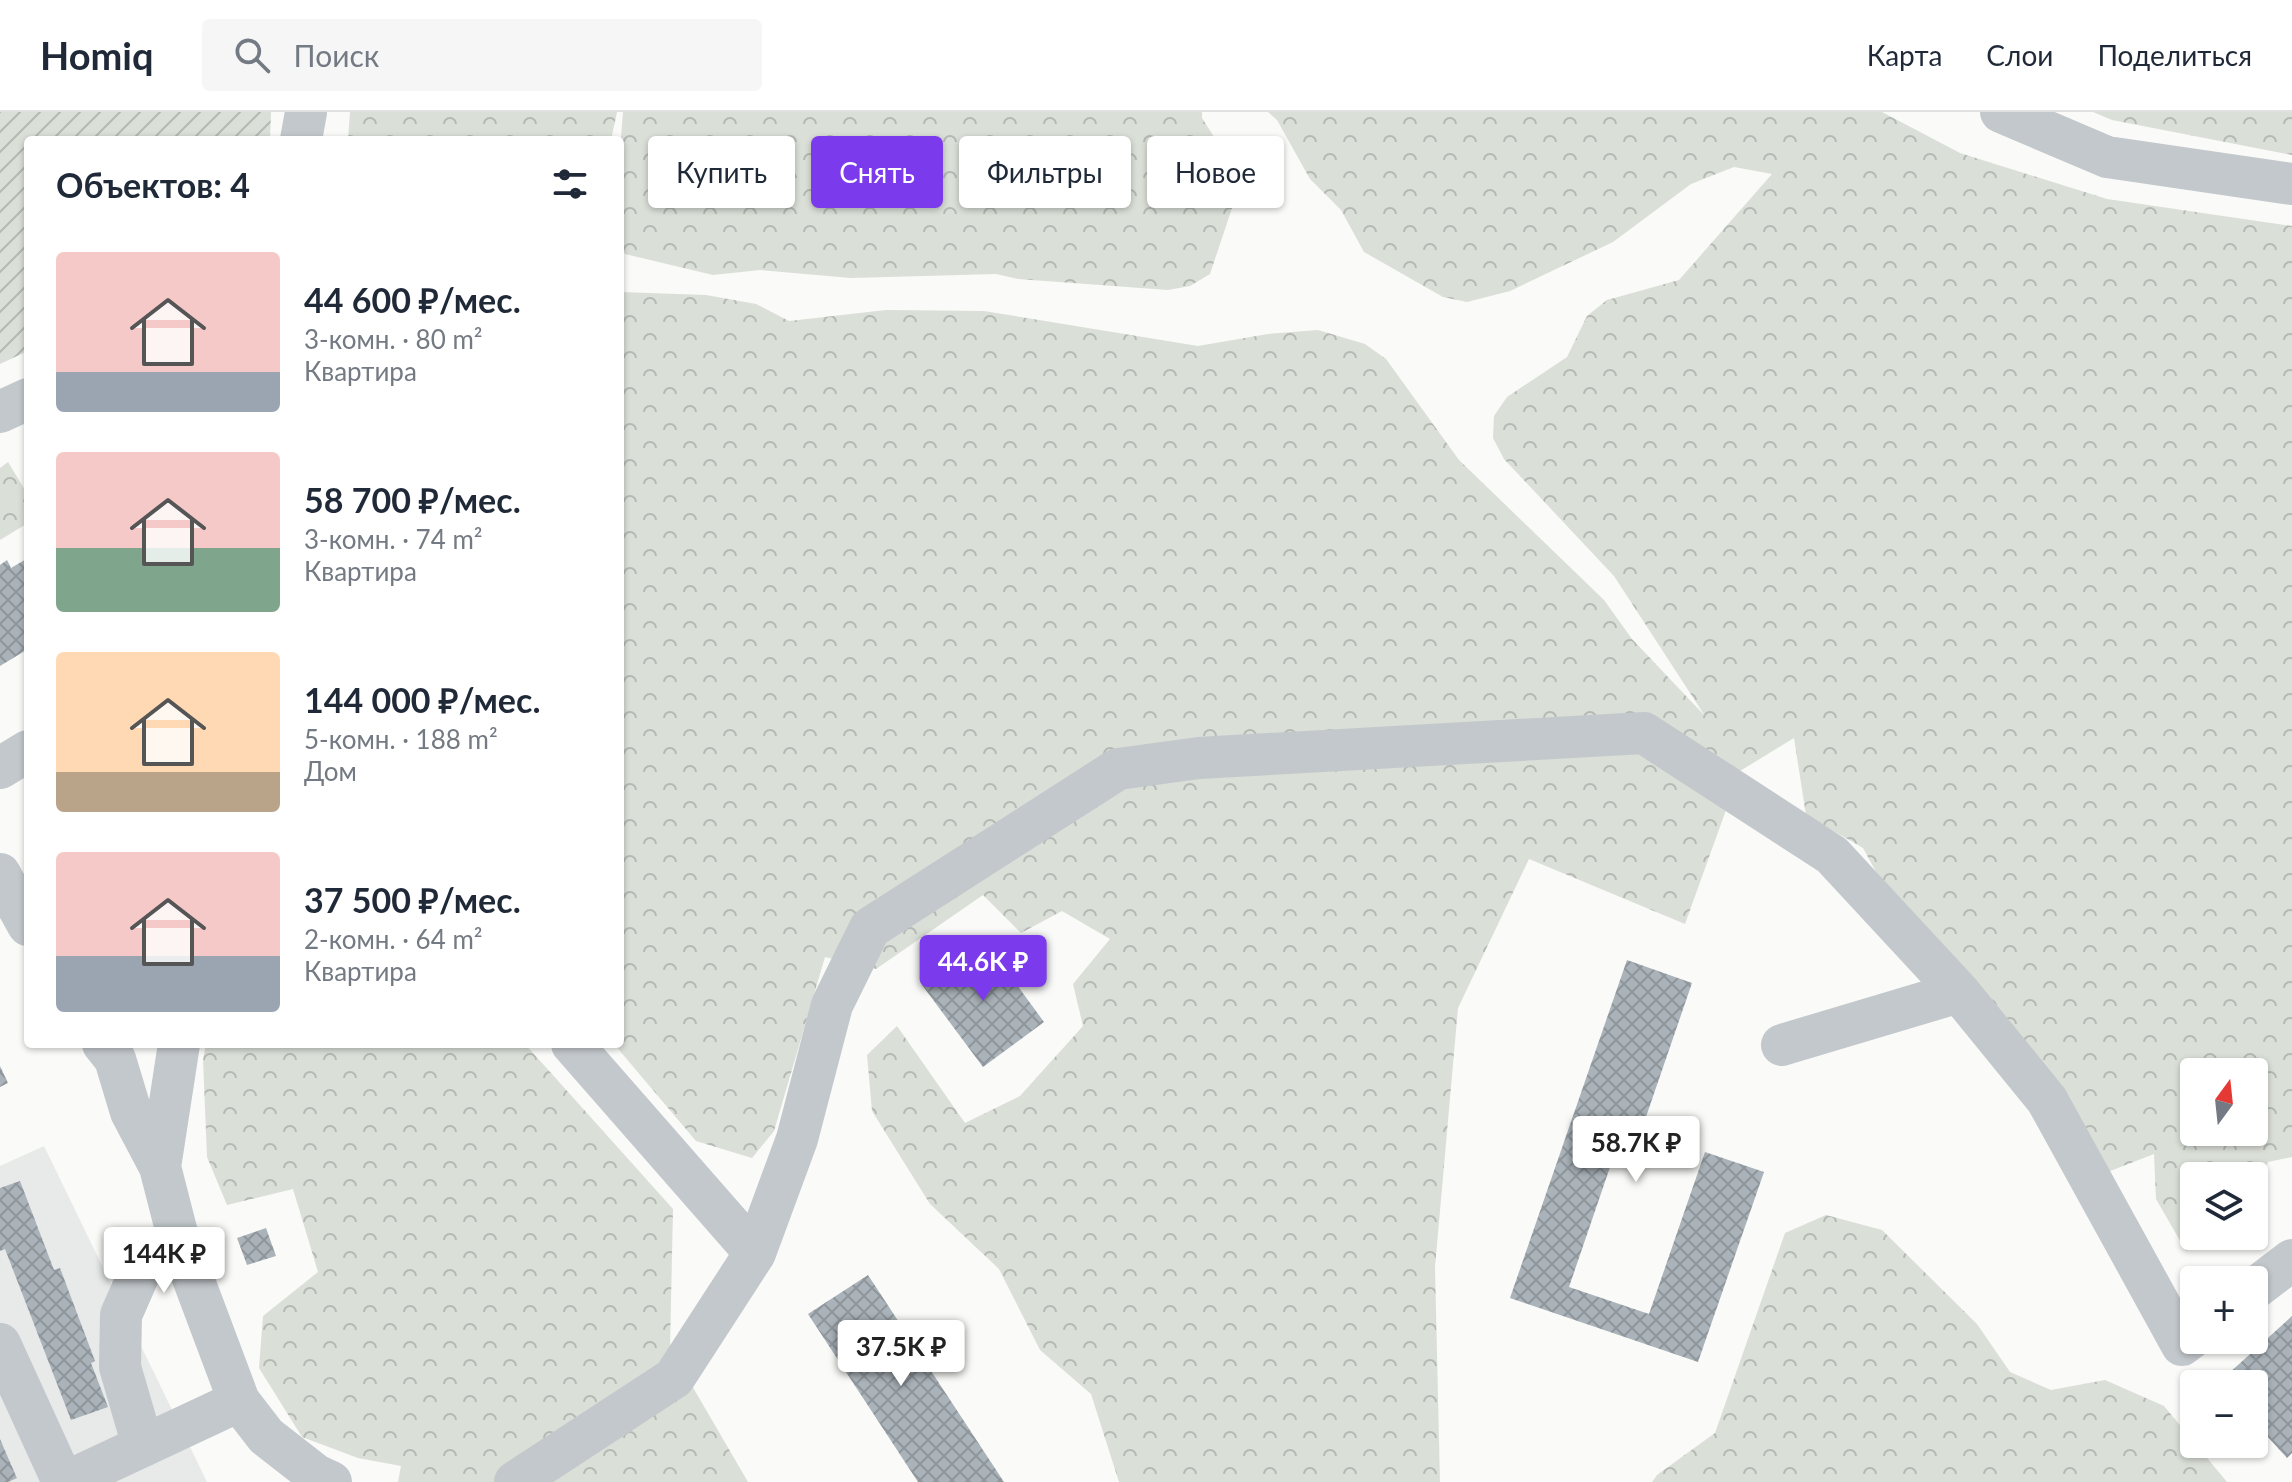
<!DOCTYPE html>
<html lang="ru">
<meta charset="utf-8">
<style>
:root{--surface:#fff;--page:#f6f6f7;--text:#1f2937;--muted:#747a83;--line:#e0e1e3;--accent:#7c3aed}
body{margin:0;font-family:Lato,sans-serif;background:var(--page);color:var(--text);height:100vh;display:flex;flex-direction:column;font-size:30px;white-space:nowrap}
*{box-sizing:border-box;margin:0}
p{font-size:26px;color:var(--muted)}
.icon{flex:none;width:44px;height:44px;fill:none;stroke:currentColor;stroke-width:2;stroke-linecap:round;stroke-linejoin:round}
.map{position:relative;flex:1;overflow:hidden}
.sheet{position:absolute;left:24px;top:24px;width:600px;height:912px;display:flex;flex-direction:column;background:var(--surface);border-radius:8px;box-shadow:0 2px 6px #0004}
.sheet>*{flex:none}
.guide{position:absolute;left:648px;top:24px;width:760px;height:72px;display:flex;gap:16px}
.needle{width:52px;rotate:15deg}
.controls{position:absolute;left:2180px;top:946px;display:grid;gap:16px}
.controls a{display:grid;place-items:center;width:88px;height:88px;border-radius:8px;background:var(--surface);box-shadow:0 2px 6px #0004;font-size:40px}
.price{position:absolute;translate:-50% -68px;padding:0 18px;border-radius:8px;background:#fff;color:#222;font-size:26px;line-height:52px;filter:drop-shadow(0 2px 4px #0008)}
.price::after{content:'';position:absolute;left:50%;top:48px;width:24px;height:18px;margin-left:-12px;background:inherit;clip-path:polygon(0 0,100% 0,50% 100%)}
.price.active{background:var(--accent);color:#fff}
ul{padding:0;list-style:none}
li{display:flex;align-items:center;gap:24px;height:200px;padding:0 32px}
li span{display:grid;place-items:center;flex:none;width:224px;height:160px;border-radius:8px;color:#555}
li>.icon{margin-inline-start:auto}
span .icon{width:96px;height:96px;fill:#fffc;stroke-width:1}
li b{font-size:34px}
h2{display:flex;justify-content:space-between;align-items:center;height:96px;padding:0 32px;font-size:34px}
.chip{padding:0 28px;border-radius:8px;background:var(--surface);box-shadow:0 2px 6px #0004;font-size:28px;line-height:72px}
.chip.active{background:var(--accent);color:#fff}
header{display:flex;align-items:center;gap:48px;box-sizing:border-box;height:112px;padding:0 40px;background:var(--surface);border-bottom:2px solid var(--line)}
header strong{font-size:38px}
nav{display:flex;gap:44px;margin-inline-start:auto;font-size:28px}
.search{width:560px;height:72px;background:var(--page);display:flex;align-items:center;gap:20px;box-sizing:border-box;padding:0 28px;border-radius:8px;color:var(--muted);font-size:30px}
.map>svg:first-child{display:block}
.built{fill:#e8e9e9}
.forest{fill:url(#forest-crowns);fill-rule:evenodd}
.garden{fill:url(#garden-furrows)}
.building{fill:url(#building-cross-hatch)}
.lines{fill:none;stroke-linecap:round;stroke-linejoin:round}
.minor{stroke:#c3c8cc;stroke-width:42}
</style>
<header>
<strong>Homiq</strong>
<div class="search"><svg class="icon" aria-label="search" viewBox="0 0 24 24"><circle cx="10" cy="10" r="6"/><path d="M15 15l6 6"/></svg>Поиск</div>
<nav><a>Карта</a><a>Слои</a><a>Поделиться</a></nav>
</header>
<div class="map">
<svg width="2292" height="1370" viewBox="0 0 2292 1370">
<defs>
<pattern id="forest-crowns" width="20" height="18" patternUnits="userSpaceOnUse" patternTransform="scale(2)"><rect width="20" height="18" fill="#dadfd7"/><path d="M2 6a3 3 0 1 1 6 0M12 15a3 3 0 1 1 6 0" fill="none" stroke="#b4b9b4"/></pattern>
<pattern id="garden-furrows" width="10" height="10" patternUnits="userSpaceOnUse" patternTransform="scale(2)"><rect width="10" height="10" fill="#dadfd7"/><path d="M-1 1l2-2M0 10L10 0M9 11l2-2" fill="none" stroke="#b4b9b4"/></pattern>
<pattern id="building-cross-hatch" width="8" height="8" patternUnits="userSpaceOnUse" patternTransform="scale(2)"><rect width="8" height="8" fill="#aab3b9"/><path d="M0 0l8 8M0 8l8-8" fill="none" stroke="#8e969c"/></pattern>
</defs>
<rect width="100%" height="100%" fill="#fafaf8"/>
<path class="built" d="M44,1034L207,1370H8L17,1365L0,1327V1054Z"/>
<path class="forest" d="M350,0H617L611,28H348Z
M623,0H1202V6L1228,47L1232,96L1210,162L1190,174L1168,178L1018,167L996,162L851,166L760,158L713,163L625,142L620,133V38Z
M1268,0H1882L1960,41L2107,87L2292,114V1045L2268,1050L2254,1089V1064H2194V1124H2222L2186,1139L2156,1087L2154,1042L2105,1061L1904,811L1863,736L1806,703L1794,626L1740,659L1685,812L1529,747L1458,896L1435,1155L1440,1370H1119L1091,1282L1040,1238L999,1157L930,1092L872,999L867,943L897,914L965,1011L1020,984L1083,914L1073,872L1110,827L1062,799L1021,821L983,783L876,857L825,845L774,1019L752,1046L696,1029L614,932H620V180L706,183L756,192L789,209L886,198L984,199L1198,234L1268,222L1318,218L1365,232L1386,247L1459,348L1604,488L1632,527L1705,604L1614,464L1504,347L1493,326L1494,304L1507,285L1567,245L1587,204L1607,188L1679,168L1772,62L1734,55L1691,72L1613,130L1510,179L1467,190L1443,185L1364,140L1341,98L1310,67L1277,8ZM2194,960H2254V1020H2194Z
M2093,0H2292V43L2112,8Z
M8,350L28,383V411L0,428V356Z
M206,932H525L673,1097L670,1236L748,1370H398L401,1354L358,1346L302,1325L259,1256L263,1204L318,1160L293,1077L227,1093L207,1045L203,947Z
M1826,1103L1882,1118L1977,1212L2010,1260L2051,1278L2105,1268L2164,1294L2227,1370H1652L1657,1363L1715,1321L1785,1121Z"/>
<path class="garden" d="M0,0H271L270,28H28V239L0,252Z"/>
<path class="building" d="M28,446V537L0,554V453L7,448L11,456Z
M984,828L1044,910L983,955L922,873Z
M1627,848L1692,871L1637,1031L1620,1026L1569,1175L1649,1202L1705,1040L1764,1060L1698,1250L1510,1186Z
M0,954L8,971L0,975Z
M20,1069L54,1158L60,1156L95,1249L91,1251L108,1295L71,1308L5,1137L0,1139V1076Z
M266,1116L276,1144L247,1153L237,1126Z
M868,1163L1004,1370H918L808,1202Z
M2292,1204V1341L2287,1346L2254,1310V1272H2217Z
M0,1327L17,1366L8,1370H0Z"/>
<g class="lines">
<path class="minor" d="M2001,0L2107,45L2292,72
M301,28L306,0
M0,300L28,287
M0,656L28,639
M0,762L28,813
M103,932L115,947L131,1000L160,1055L179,1129L239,1289L266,1324L316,1363L331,1370
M572,932L755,1141
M1782,933L1959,880
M160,1055L179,932
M2254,1177L2292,1148
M0,1232L63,1370
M143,1334L120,1255L121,1203L142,1155L179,1129
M66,1370L239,1289
M515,1370L674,1266L755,1141L797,1027L832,893L870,816L1118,657L1199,646L1644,621L1832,743L1959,880L2047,988L2182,1233L2194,1224"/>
</g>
</svg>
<div class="controls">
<a><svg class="needle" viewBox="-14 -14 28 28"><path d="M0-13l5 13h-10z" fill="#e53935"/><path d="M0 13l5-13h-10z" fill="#747a83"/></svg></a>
<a><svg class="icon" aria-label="layers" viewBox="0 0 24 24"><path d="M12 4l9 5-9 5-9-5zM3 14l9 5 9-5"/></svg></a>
<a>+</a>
<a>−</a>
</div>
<b class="price active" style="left:983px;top:891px">44.6K ₽</b>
<b class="price" style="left:1636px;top:1072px">58.7K ₽</b>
<b class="price" style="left:164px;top:1183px">144K ₽</b>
<b class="price" style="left:901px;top:1276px">37.5K ₽</b>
<div class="guide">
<a class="chip">Купить</a>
<a class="chip active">Снять</a>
<a class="chip">Фильтры</a>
<a class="chip">Новое</a>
</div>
<section class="sheet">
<h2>Объектов: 4<svg class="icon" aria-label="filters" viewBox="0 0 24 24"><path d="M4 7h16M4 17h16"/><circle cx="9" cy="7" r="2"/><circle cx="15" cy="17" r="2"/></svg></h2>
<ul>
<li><span style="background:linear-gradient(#f6c9c9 75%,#9aa5b1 0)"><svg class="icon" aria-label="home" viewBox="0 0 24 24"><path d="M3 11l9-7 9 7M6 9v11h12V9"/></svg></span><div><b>44 600 ₽/мес.</b><p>3-комн. · 80 m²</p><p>Квартира</p></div></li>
<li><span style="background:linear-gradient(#f6c9c9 60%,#7fa58c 0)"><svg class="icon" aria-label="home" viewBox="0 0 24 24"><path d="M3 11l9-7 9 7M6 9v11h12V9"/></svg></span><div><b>58 700 ₽/мес.</b><p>3-комн. · 74 m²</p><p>Квартира</p></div></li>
<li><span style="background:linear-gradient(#ffd9b3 75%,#b9a48a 0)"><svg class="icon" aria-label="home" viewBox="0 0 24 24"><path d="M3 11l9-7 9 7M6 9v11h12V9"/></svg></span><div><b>144 000 ₽/мес.</b><p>5-комн. · 188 m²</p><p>Дом</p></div></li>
<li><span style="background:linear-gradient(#f6c9c9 65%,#9aa5b1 0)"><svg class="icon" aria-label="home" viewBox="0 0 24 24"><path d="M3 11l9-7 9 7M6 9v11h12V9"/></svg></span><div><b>37 500 ₽/мес.</b><p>2-комн. · 64 m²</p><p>Квартира</p></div></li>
</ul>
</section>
</div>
